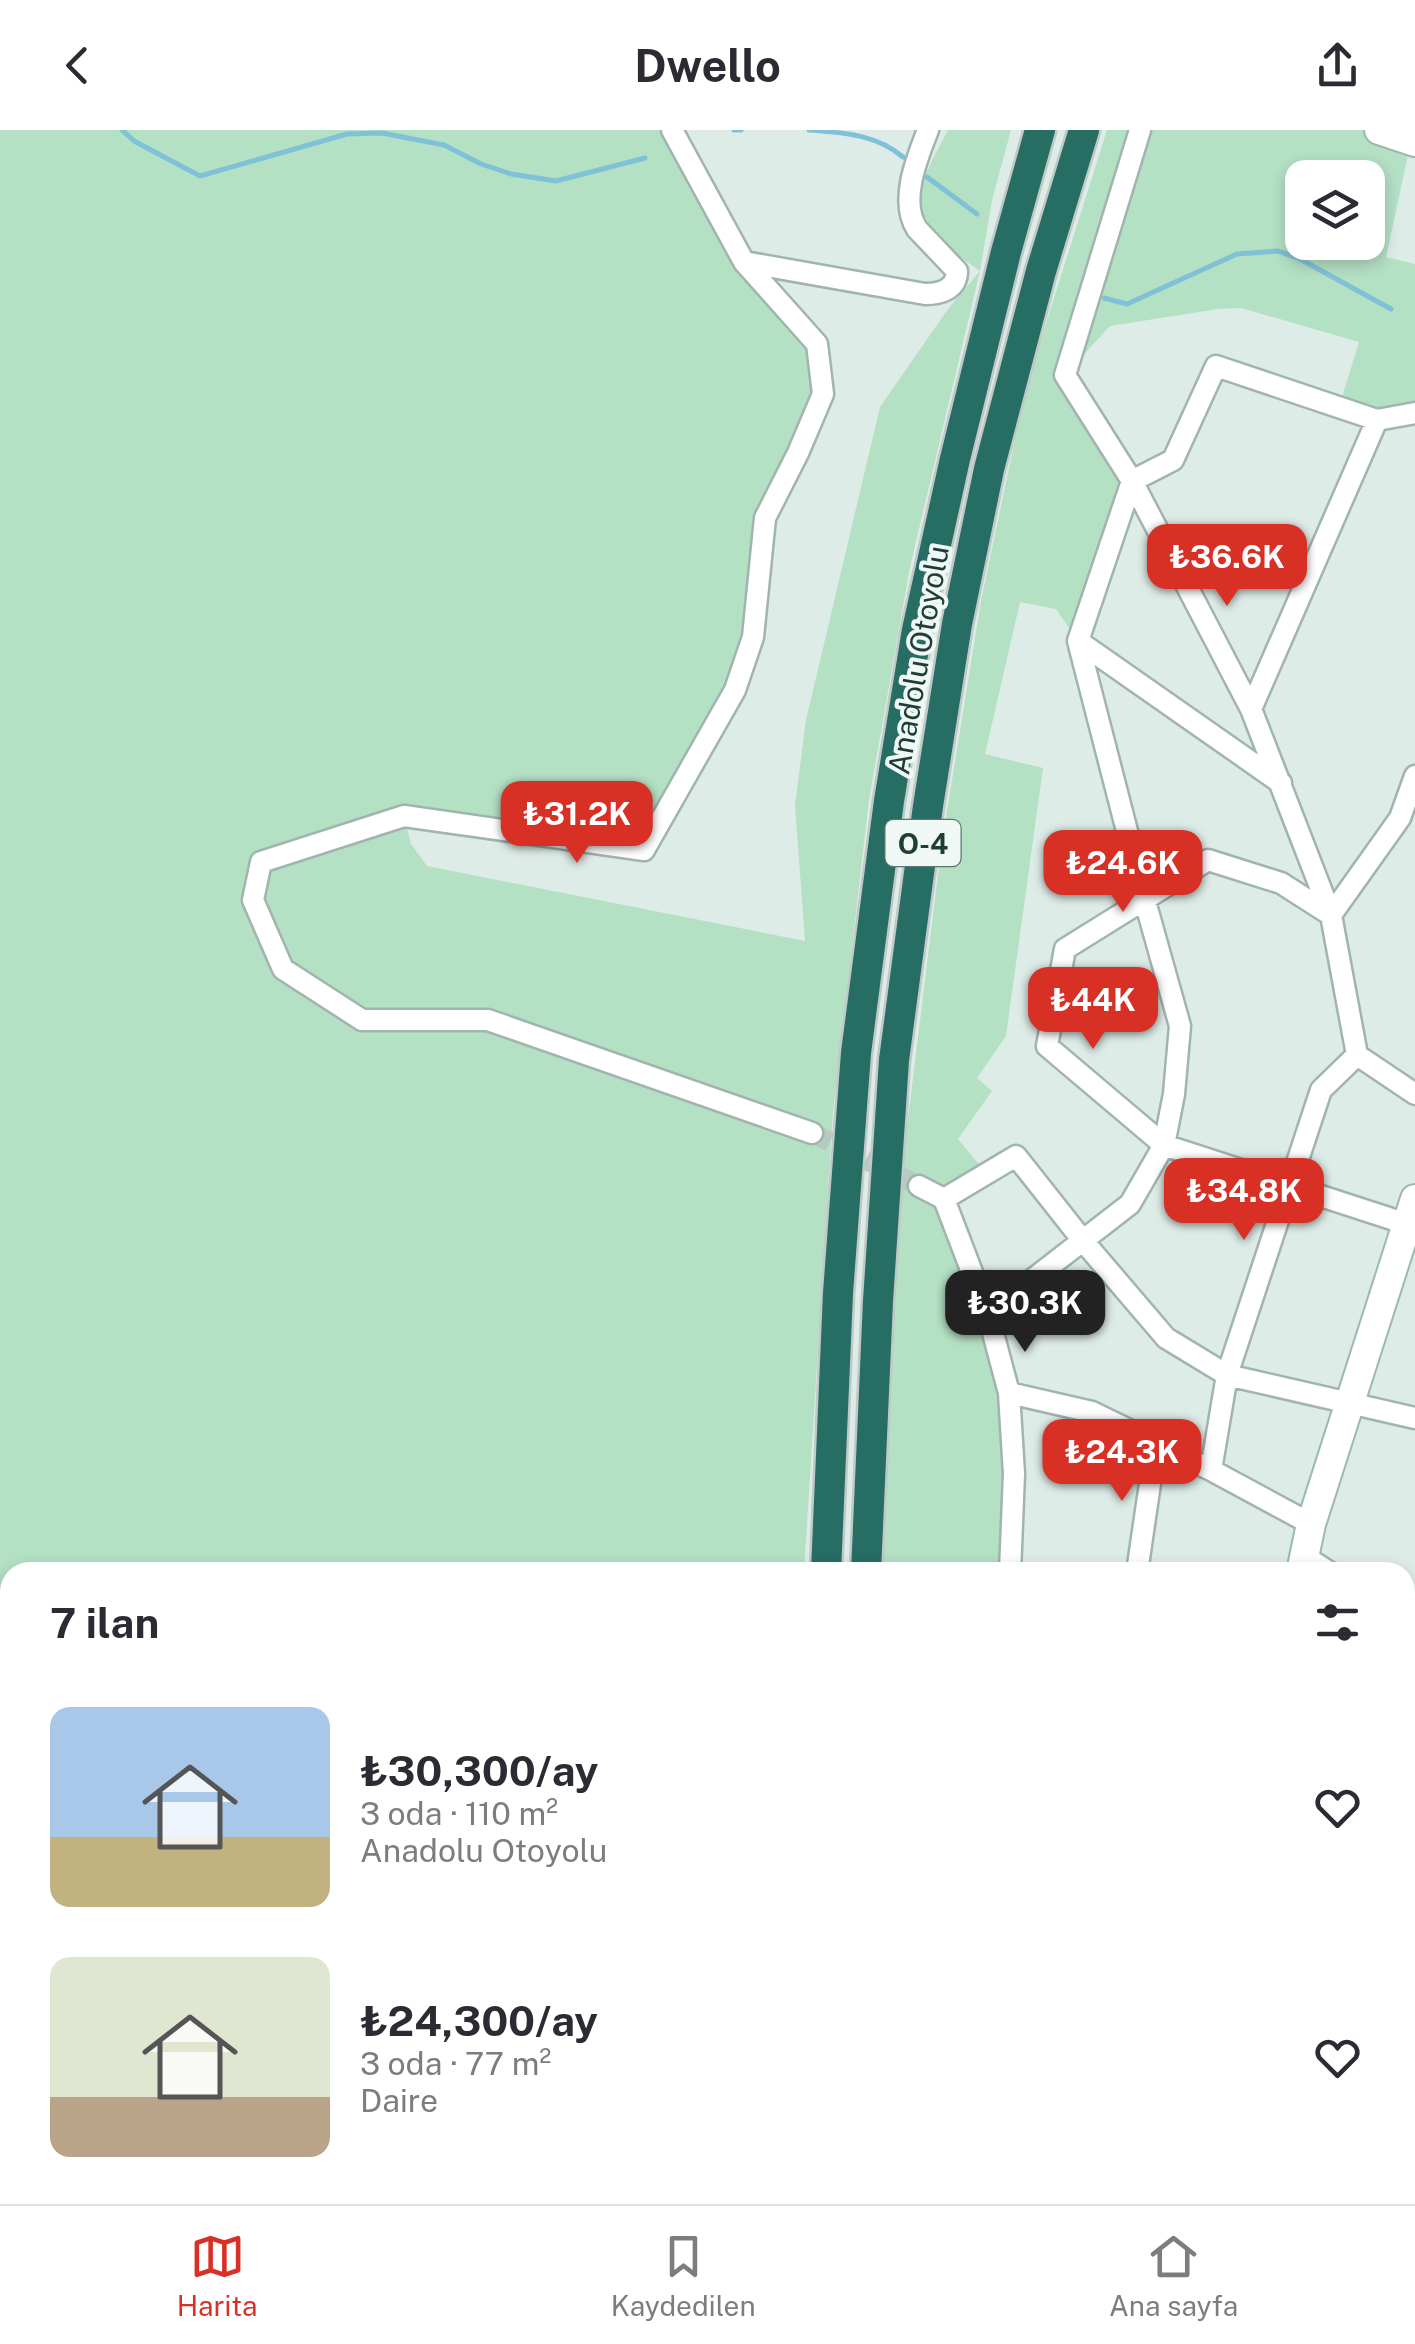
<!DOCTYPE html>
<html lang="tr">
<meta charset="utf-8">
<style>
:root{--surface:#fff;--page:#f2f2f3;--text:#2b2b33;--muted:#7c7c81;--line:#e1e1e2;--accent:#d93025}
body{margin:0;font-family:"Public Sans",sans-serif;background:var(--page);color:var(--text);height:100vh;display:flex;flex-direction:column;font-size:38px;white-space:nowrap}
*{box-sizing:border-box;margin:0}
p{font-size:32px;color:var(--muted)}
.icon{flex:none;width:55px;height:55px;fill:none;stroke:currentColor;stroke-width:2;stroke-linecap:round;stroke-linejoin:round}
.map{position:relative;flex:1;overflow:hidden}
.details{position:absolute;left:0px;top:1432px;width:1415px;height:642px;display:flex;flex-direction:column;background:var(--surface);border-radius:30px 30px 0 0;box-shadow:0 5px 15px #0003}
.details>*{flex:none}
.buttons{position:absolute;left:1285px;top:30px;display:grid;gap:20px}
.buttons a{display:grid;place-items:center;width:100px;height:100px;border-radius:20px;background:var(--surface);box-shadow:0 5px 15px #0003;font-size:50px}
.price{position:absolute;translate:-50% -85px;padding:0 22px;border-radius:20px;background:var(--accent);color:#fff;font-size:32px;line-height:65px;filter:drop-shadow(0 2px 5px #0008)}
.price::after{content:'';position:absolute;left:50%;top:60px;width:30px;height:22px;margin-left:-15px;background:inherit;clip-path:polygon(0 0,100% 0,50% 100%)}
.price.active{background:#222;color:#fff}
ul{padding:0;list-style:none}
li{display:flex;align-items:center;gap:30px;height:250px;padding:0 50px}
li span{display:grid;place-items:center;flex:none;width:280px;height:200px;border-radius:20px;color:#555}
li>.icon{margin-inline-start:auto}
span .icon{width:120px;height:120px;fill:#fffc;stroke-width:1}
li b{font-size:42px}
h2{display:flex;justify-content:space-between;align-items:center;height:120px;padding:0 50px;font-size:42px}
header{display:flex;justify-content:space-between;align-items:center;height:130px;padding:0 50px;background:var(--surface);font-size:45px;font-weight:700}
.menu{display:flex;justify-content:space-around;align-items:center;height:140px;border-top:2px solid var(--line);background:var(--surface);font-size:28px;color:var(--muted)}
.menu a{display:grid;justify-items:center;gap:5px}
.menu .active{color:var(--accent)}
.map>svg:first-child{display:block}
.green{fill:#b4e0c4;fill-rule:evenodd}
.lines{fill:none;stroke-linecap:round;stroke-linejoin:round}
.stream{stroke:#7fc2d8;stroke-width:5}
.street-tunnel{stroke:#b8c9c4;stroke-width:20;stroke-dasharray:20 10;stroke-linecap:butt}
.street-casing{stroke:#a1b4af;stroke-width:25}
.secondary-casing{stroke:#9cb9b1;stroke-width:32}
.highway-casing{stroke:#c0c9c7;stroke-width:35}
.path{stroke:#7bb3a6;stroke-width:4;stroke-dasharray:5 8;stroke-linecap:butt}
.street{stroke:#fff;stroke-width:20}
.secondary{stroke:#fff;stroke-width:28}
.highway{stroke:#266d64;stroke-width:30}
.labels{text-anchor:middle;dominant-baseline:central;stroke-width:8;stroke-linejoin:round;paint-order:stroke}
.shield{fill:#eff8f4;stroke:#5d7570;stroke-width:2.5}
.shield-label{font-size:28px;font-weight:bold;fill:#1e3d37}
.street-label{font-size:30px;fill:#1e3d37;stroke:#eff8f4}
</style>
<header><svg class="icon" aria-label="back" viewBox="0 0 24 24"><path d="M15 5l-7 7 7 7"/></svg>Dwello<svg class="icon" aria-label="share" viewBox="0 0 24 24"><path d="M12 15V3M7 8l5-5 5 5M5 13v7h14v-7"/></svg></header>
<div class="map">
<svg width="1415" height="2074" viewBox="0 0 1415 2074">
<rect width="100%" height="100%" fill="#deece7"/>
<path class="green" d="M0,0H672L744,132L817,214L823,264L765,388L753,507L644,720L404,687L411,714L427,736L805,811L795,675L806,590L880,277L948,179L980,141C964,129 934,111 922,97C905,75 937,21 948,0H1011L992,70L980,141L910,437L869,670L833,981L804,1442H10V2065H775V2074H0Z
M1107,0H1378L1411,11L1386,127L1415,134V283L1339,277L1359,212L1241,178L1218,179L1110,196L1065,245L1132,351L1078,511L1056,479L1020,472L985,624L1043,638L1006,906L977,948L992,961L958,1009L987,1044L944,1070L1009,1263L1010,1442H880L901,1045L942,712L981,471L1026,257ZM1302,48H1368V112H1302Z
M1405,1696L1415,1697V1921L1411,1920L1405,1936Z
M856,2065H1014L1013,2074H855Z"/>
<g class="lines">
<path class="stream" d="M122,0L134,11L200,46L347,4L382,3L444,15L481,34L511,44L556,51L645,28
M734,0H741
M809,0C844,3 876,4 903,27
M927,47L977,84
M1104,168L1127,174L1237,124L1278,121L1300,129L1391,179"/>
<path class="street-tunnel" d="M812,1003L919,1056"/>
<g class="street-casing">
<path id="street" d="M672,0L744,132L817,214L823,264L798,323L765,388L753,507L735,560L644,720L404,686L261,732L253,770L283,839L362,890H488L812,1003
M1140,0L1065,245L1132,351L1251,579L1331,785L1357,925L1415,964
M744,132L925,164C941,164 957,159 957,141L917,99C899,71 917,28 928,0
M1078,511L1281,653
M1251,579L1377,290
M919,1056L944,1069L988,1184L1009,1263L1014,1344L1010,1442
M944,1069L1016,1026L1084,1112L1166,1208L1227,1245L1415,1288
M1407,1094L1164,1015L1047,916L1065,819L1208,730L1281,753L1331,785L1400,688L1415,646
M988,1184L1130,1074L1164,1015L1174,964L1180,896L1145,771L1078,511L1132,351L1173,330L1216,236L1377,290L1415,283
M1009,1263L1092,1282L1211,1340L1311,1394
M1211,1340L1227,1245L1321,960L1357,925
M1304,1426L1329,1442
M1137,1442L1156,1313
M1405,1493L1415,1499
M1405,1609H1415
M1405,1796L1415,1800
M1013,2074L1014,2065
M1359,2074L1362,2065"/>
</g>
<g class="secondary-casing">
<path id="secondary" d="M1379,0L1415,12
M1301,1442L1311,1394L1415,1069
M1405,1917L1415,1921
M1139,2074L1142,2065"/>
</g>
<g class="highway-casing">
<path id="highway" d="M826,1442L838,1163L856,923L889,671L917,500L955,329L1006,122L1040,0
M866,1442L878,1171L894,930L928,676L957,494L989,339L1041,141L1084,0
M799,2074V2065
M833,2074L834,2065"/>
</g>
<path class="path" d="M0,2027L10,2029
M159,2065L197,2074"/>
<use href="#street" class="street"/>
<use href="#secondary" class="secondary"/>
<use href="#highway" class="highway"/>
</g>
<g class="labels">
<rect class="shield" x="885.5" y="690" width="75" height="46" rx="8"/>
<g class="shield-label">
<text x="923" y="713">O-4</text>
</g>
<g class="street-label">
<text transform="translate(918 530) rotate(-80)">Anadolu Otoyolu</text>
</g>
</g>
</svg>
<div class="buttons">
<a><svg class="icon" aria-label="layers" viewBox="0 0 24 24"><path d="M12 4l9 5-9 5-9-5zM3 14l9 5 9-5"/></svg></a>
</div>
<b class="price" style="left:1227px;top:479px">₺36.6K</b>
<b class="price" style="left:577px;top:736px">₺31.2K</b>
<b class="price" style="left:1123px;top:785px">₺24.6K</b>
<b class="price" style="left:1093px;top:922px">₺44K</b>
<b class="price" style="left:1244px;top:1113px">₺34.8K</b>
<b class="price active" style="left:1025px;top:1225px">₺30.3K</b>
<b class="price" style="left:1122px;top:1374px">₺24.3K</b>
<section class="details">
<h2>7 ilan<svg class="icon" aria-label="filters" viewBox="0 0 24 24"><path d="M4 7h16M4 17h16"/><circle cx="9" cy="7" r="2"/><circle cx="15" cy="17" r="2"/></svg></h2>
<ul>
<li><span style="background:linear-gradient(#a9c7e8 65%,#c2b280 0)"><svg class="icon" aria-label="home" viewBox="0 0 24 24"><path d="M3 11l9-7 9 7M6 9v11h12V9"/></svg></span><div><b>₺30,300/ay</b><p>3 oda · 110 m²</p><p>Anadolu Otoyolu</p></div><svg class="icon" aria-label="heart" viewBox="0 0 24 24"><path d="M12 20l-8-8c-3-5 5-10 8-4 3-6 11-1 8 4z"/></svg></li>
<li><span style="background:linear-gradient(#dfe7d0 70%,#b9a48a 0)"><svg class="icon" aria-label="home" viewBox="0 0 24 24"><path d="M3 11l9-7 9 7M6 9v11h12V9"/></svg></span><div><b>₺24,300/ay</b><p>3 oda · 77 m²</p><p>Daire</p></div><svg class="icon" aria-label="heart" viewBox="0 0 24 24"><path d="M12 20l-8-8c-3-5 5-10 8-4 3-6 11-1 8 4z"/></svg></li>
</ul>
</section>
</div>
<nav class="menu">
<a class="active"><svg class="icon" aria-label="map" viewBox="0 0 24 24"><path d="M3 6l6-2 6 2 6-2v14l-6 2-6-2-6 2zM9 4v14M15 6v14"/></svg>Harita</a>
<a><svg class="icon" aria-label="saved" viewBox="0 0 24 24"><path d="M7 4h10v16l-5-4-5 4z"/></svg>Kaydedilen</a>
<a><svg class="icon" aria-label="home" viewBox="0 0 24 24"><path d="M3 11l9-7 9 7M6 9v11h12V9"/></svg>Ana sayfa</a>
</nav>
